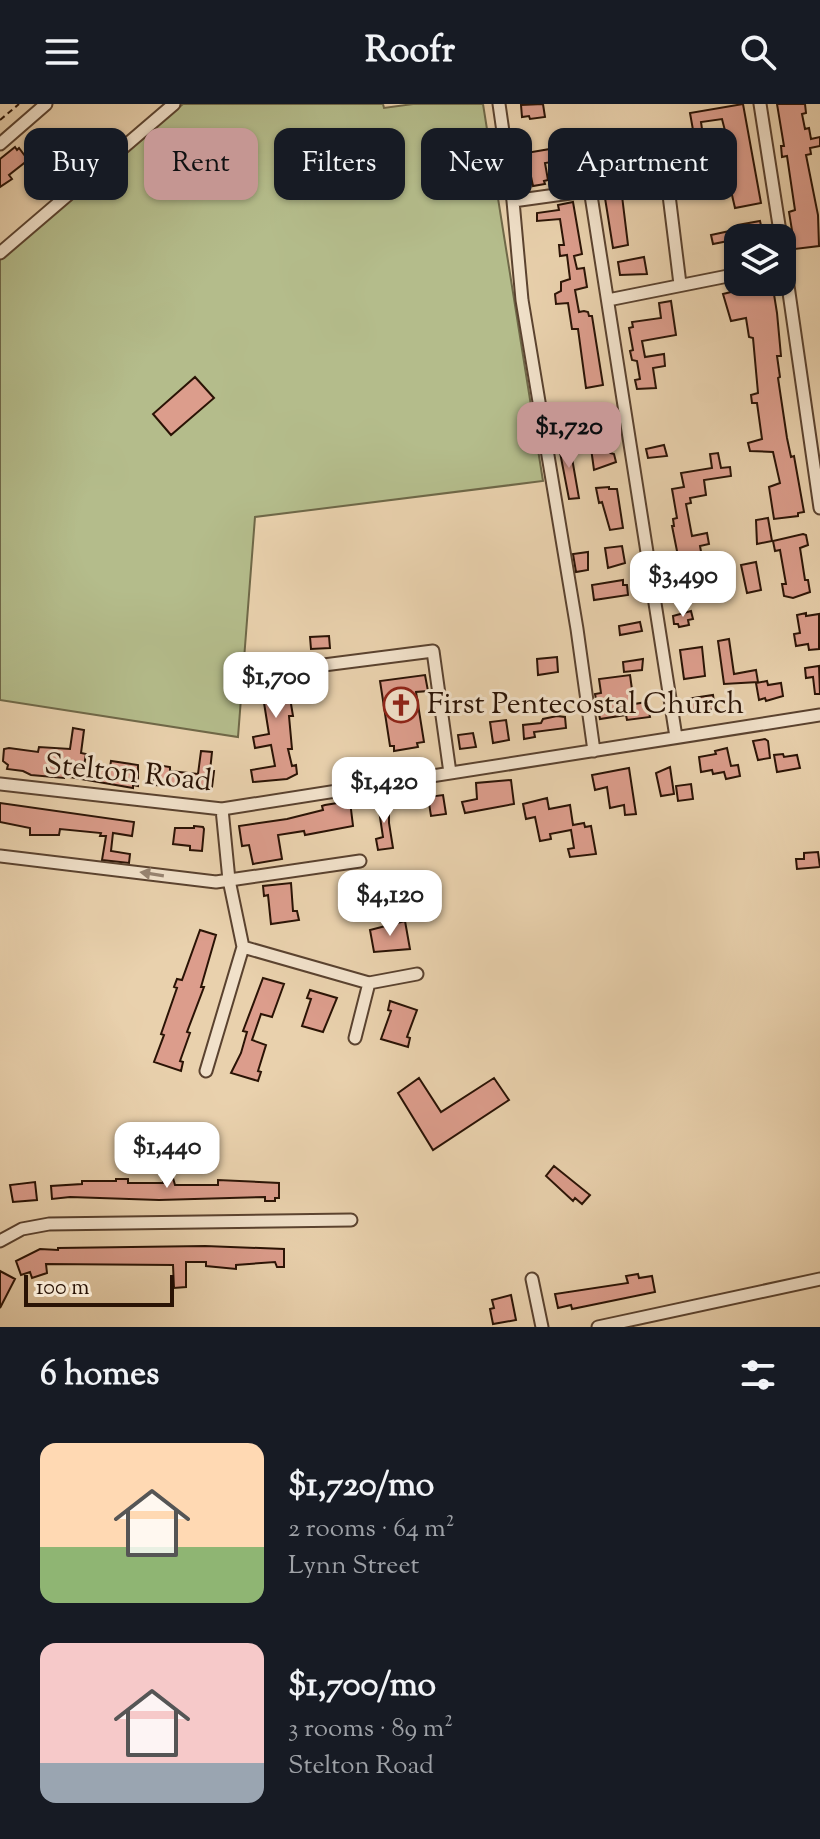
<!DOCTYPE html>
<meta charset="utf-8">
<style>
:root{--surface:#171b24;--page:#20242c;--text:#f1f3f6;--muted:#9ea1a6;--accent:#c59692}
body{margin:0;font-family:"Sorts Mill Goudy",serif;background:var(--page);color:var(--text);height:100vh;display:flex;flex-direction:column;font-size:30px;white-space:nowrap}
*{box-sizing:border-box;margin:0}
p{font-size:26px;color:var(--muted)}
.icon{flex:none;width:44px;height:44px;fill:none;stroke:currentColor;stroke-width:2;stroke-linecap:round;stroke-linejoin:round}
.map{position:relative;height:1223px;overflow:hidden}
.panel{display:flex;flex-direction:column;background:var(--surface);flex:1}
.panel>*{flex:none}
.banner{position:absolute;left:24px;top:24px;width:772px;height:72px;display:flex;gap:16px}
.tools{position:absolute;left:724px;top:120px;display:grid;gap:16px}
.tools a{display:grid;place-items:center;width:72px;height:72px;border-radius:16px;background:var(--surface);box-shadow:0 2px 6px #0004;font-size:40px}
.scale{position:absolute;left:24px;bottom:20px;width:150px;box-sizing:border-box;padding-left:8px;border:4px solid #2a1305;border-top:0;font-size:22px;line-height:28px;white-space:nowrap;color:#2a1305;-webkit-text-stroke:6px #f1e1ca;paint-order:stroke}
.price{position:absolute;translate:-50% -68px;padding:0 18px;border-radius:16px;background:#fff;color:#222;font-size:26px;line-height:52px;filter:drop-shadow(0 2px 4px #0008)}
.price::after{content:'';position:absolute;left:50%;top:48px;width:24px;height:18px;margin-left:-12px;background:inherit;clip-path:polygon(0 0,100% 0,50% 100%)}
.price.selected{background:var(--accent);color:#111}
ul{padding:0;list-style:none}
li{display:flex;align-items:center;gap:24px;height:200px;padding:0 40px}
li span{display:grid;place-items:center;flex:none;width:224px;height:160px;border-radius:16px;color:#555}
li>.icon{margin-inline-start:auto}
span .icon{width:96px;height:96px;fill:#fffc;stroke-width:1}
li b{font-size:34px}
h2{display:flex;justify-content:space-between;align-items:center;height:96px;padding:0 40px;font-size:34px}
.pill{padding:0 28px;border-radius:16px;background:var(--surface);box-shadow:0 2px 6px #0004;font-size:28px;line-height:72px}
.pill.selected{background:var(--accent);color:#111}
header{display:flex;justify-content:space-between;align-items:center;height:104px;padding:0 40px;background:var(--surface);font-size:36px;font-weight:800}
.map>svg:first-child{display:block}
.green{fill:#b4bc8b;stroke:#6f6848;stroke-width:2}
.building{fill:#dc9d8c;stroke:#2a1305;stroke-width:2}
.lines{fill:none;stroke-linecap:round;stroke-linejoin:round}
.minor-casing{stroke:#5a422f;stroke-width:15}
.path{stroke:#2a1305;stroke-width:2;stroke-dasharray:6 4;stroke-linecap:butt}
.minor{stroke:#f1e1ca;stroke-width:11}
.oneway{fill:#978471}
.labels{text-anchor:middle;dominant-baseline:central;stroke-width:6;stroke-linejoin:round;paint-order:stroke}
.poi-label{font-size:30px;fill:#2a1305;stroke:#f1e1ca;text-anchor:start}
.street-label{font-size:30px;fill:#2a1305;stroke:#f1e1ca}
</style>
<header><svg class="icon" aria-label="menu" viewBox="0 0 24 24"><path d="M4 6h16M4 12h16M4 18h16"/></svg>Roofr<svg class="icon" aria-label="search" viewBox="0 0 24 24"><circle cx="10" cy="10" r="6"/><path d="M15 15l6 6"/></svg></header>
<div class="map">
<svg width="820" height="1223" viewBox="0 0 820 1223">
<rect width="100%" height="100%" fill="#e9d1ad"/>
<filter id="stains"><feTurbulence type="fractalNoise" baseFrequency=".0025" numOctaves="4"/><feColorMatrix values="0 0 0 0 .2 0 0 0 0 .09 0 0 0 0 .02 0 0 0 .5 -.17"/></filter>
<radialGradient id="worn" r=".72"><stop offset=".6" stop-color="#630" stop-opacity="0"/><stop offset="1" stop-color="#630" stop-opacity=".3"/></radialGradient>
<path class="green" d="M183,0H383L384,4L413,0H483L543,377L255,413L238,633L0,596V155Z"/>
<path class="building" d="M543,0L545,13L530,15L529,12L522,13L521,1Z
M743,0L761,99L735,104L726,65H729L727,51L731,50L722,15L701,18L702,25L693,26L690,9Z
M777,0H805L806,9L802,10L805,25L809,24L811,35L820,33V42L810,44L811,50L806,51L818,111L819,142L795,145L789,108L795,106L787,52L782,53L781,42H784Z
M689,29V52L662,55L663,59L635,66L629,44L672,37V31Z
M15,43L17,46L19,44L28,56L9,71L12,75L0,83V55Z
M550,45L552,58L545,59L548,76L544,77L545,80L533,82L526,49Z
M604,45L610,68L598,70L594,47Z
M38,69L52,87L43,94L29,76Z
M619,91L622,92L628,141L613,144L605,94Z
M573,98L582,150L574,152L577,165L584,164L587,183L575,186L579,208L584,207L588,208L589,212H592L603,281L586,284L578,225H572L568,199L556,200L555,190L561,187V178L570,175L567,151L560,152L559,141H564L560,115L537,117V109L559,106L558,101Z
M760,117L763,130L713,140L711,131L734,126L738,121Z
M644,153L647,170L620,171L618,158Z
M767,179L768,183L773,184L777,209L781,252H777L780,273L778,274L787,334L791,353L794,352L804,408L798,409V412L774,415L769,383L780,379L773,348L750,347L748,339L762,335L757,299H752L751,291L758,289L753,234L749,233L746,214L731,217L723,190Z
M671,197L676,231L642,237L645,253L664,250L665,262L653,264L656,284L637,285L635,276L640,275L637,257L632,256L630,247L633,246L629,224L633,223L632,218L661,214L659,199Z
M195,273L214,294L171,331L153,310Z
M603,306L610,349L614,350L616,358L594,366L586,308Z
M569,337L579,394L569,395L558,338Z
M664,341L667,352L648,354L646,345Z
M718,349L721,364L730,363L731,372L704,376L706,391L690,394L691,399L686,400L692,432L707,429L709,440L700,442L703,459L696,460L698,473L675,477L672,458L679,457L672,422H674L673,415L677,414L672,385L684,383L681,369L712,364L710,350Z
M609,383V385H617L623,424L610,426L602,398L599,399L596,384Z
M768,414L772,437L757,440L756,416Z
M803,430L806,431L808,441L800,444L805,476H808L810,488L793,494L784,492L782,480H786L780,446L775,447L773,437Z
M622,442L625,459L608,464L605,444Z
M588,448V466L576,468L573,450Z
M756,458L761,486L747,489L741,461Z
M623,476V481H627L628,491L594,496L592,481Z
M691,507L693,515L688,516L689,521L679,523L678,520H674L673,512Z
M806,509V512L819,510V545L809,546L808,540L796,542L794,530L800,529L797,511Z
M640,518L642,527L620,531L619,522Z
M329,532L330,544L311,545L310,533Z
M729,535L734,570L756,566L758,578L724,580L718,537Z
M702,543L705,572L684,575L680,546Z
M283,551L293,612H289L292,645H288L292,662L296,661L297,670L287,675L253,678L251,666L275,662L271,641L255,644L253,633L269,630L257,555Z
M557,553L558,568L538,571L537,555Z
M643,555L642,566L624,568L623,558Z
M819,562L820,590H815L813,573L806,574L805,564Z
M425,571L428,587L416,588L424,638L417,639L418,643L394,647V642H390L380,577Z
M630,571L634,600L647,598L650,613L627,616L626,611L600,615L595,590L601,589L599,575Z
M767,577L768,581L781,579L783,592L766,597L765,594L759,596L756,579Z
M713,591L715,605L688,609L686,595Z
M557,612L565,613L566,624L534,628L535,633L524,635L523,621L541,619L543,615Z
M506,616L509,636L493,639L490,618Z
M73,624L84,626L81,649L86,650L84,662L105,665V662L110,663L111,657L138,661V682L133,681V684L64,672V674L31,671L23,667L7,665L8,661L3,657L4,645L9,644L38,648L39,643L70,645Z
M473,629L476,643L460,645L458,631Z
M765,635L768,637L770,654L758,656L753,637Z
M727,644L731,662L738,661L740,672L726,675L724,668L713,670L712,666L701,668L699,653L716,650L715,647Z
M201,647L212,648L210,667H214L212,683L153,681L156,661L170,663V667L198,670Z
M783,650L784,653L797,651L800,664L777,668L774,651Z
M670,663L674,690L661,692L656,669Z
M629,664L636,710L625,711L624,701L610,704L607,683L595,686L592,671Z
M511,676L514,700L465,709L462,698L477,695L476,679Z
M691,680L693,695L678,697L676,682Z
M443,691L446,710L431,712L428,693Z
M385,692L389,697V719L393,744L378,746L376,735L383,733L377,693Z
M547,694L549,705L570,701L573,721L584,719L585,723L591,722L596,750L570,753L568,745L574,744L571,726L550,730L551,735L540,737L535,713L526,715L523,700Z
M350,697L353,722L305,731L304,727L278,731L282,755L253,760L249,741L242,742L239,722L287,715L323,706L322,702L325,701Z
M0,699L134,718L132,732L113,729L111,747L130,750L129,759L102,756L106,732H100L101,729L60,725L59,731H30V724L0,718Z
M194,722L203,723L204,725L202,747L190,746V742L173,740L175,724H194Z
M818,748L820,763L797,765L796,755H804V749Z
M291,779L293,807H297L299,816L271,820L268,791L264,792L263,782Z
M405,817L410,845L374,848L370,826Z
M200,826L216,831L201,883H204L187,928L190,929L180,957L183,958L181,967L154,958L164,931L161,930L177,884L174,883L177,875L182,876Z
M263,874L284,880L272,913L261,910L252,936L266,941L258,967L261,968L258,977L231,969L241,949L247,928L243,927Z
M310,886L337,894L323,928L302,922L311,895L307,894Z
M390,897L417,906L407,933L410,934L408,943L381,935L391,907L388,906Z
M419,974L441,1008L494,974L509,996L433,1046L398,989Z
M554,1062L590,1091L582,1100L575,1094L573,1097L546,1072Z
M163,1074H173L175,1081H218V1076L279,1079V1094H275V1097H265V1093L159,1096L70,1093L52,1095L51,1082L82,1080V1077H116V1075H128V1079H163Z
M35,1078L37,1096L13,1098L10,1081Z
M205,1142L284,1145V1163H277L275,1158L236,1161V1165L206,1162V1158H186V1183L174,1184L173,1161L46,1160L47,1169L32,1174L30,1168L21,1171L16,1157L40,1145L58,1146V1144Z
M0,1167L15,1175L0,1204Z
M638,1170L639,1174L652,1172L655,1188L572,1205L571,1201L558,1204L555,1190L628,1179L626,1172Z
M511,1191L516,1216L493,1220L490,1205L494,1204L492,1196Z"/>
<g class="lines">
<g class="minor-casing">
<path id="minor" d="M499,0L513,97L522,196L577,525L594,647
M760,0L781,134
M0,40L46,0
M590,85L676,633
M513,97L664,76L668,83L680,180
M782,140L820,404
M0,149L174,0
M608,196L738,170
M316,562L433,547L450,669
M0,680L222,705L820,611
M222,705L229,776L243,843L369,879L355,934
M0,752L216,778L360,757
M369,879L417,870
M206,967L243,843
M0,1137L22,1125L49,1120L351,1116
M532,1175L542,1223
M598,1223L820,1175"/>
</g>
<path class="path" d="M0,16L19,0"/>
<use href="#minor" class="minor"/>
</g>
<defs><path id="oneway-solid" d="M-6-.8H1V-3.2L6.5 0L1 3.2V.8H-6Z" transform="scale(2)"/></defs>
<use class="oneway" href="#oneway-solid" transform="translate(152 770) rotate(-171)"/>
<defs>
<g id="church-ring" transform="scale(1.8)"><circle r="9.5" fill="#f1e1ca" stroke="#8f2418" stroke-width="1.5"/><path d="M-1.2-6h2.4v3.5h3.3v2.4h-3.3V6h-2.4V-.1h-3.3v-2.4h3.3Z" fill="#8f2418"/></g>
</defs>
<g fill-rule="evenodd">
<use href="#church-ring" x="401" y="601"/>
</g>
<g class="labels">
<g class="poi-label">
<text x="427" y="601">First Pentecostal Church</text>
</g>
<g class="street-label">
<text transform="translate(128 670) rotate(6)">Stelton Road</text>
</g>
</g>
<rect width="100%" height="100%" filter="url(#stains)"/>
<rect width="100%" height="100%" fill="url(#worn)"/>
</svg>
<div class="tools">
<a><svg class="icon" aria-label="layers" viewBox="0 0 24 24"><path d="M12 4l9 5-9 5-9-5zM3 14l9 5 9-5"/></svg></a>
</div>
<div class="scale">100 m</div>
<b class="price selected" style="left:569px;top:366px">$1,720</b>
<b class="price" style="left:683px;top:515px">$3,490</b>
<b class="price" style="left:276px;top:616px">$1,700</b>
<b class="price" style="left:384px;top:721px">$1,420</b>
<b class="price" style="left:390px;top:834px">$4,120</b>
<b class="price" style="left:167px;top:1086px">$1,440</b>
<div class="banner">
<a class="pill">Buy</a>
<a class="pill selected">Rent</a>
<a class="pill">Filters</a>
<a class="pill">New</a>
<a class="pill">Apartment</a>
</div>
</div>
<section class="panel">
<h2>6 homes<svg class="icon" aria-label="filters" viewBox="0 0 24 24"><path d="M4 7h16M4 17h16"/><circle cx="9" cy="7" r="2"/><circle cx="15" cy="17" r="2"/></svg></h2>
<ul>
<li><span style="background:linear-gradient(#ffd9b3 65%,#8fb573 0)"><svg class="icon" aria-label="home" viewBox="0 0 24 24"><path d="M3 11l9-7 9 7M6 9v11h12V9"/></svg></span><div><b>$1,720/mo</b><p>2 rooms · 64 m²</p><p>Lynn Street</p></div></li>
<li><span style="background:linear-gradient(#f6c9c9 75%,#9aa5b1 0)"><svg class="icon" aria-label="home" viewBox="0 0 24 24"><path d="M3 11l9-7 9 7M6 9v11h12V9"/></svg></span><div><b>$1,700/mo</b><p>3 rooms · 89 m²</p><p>Stelton Road</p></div></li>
</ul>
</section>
